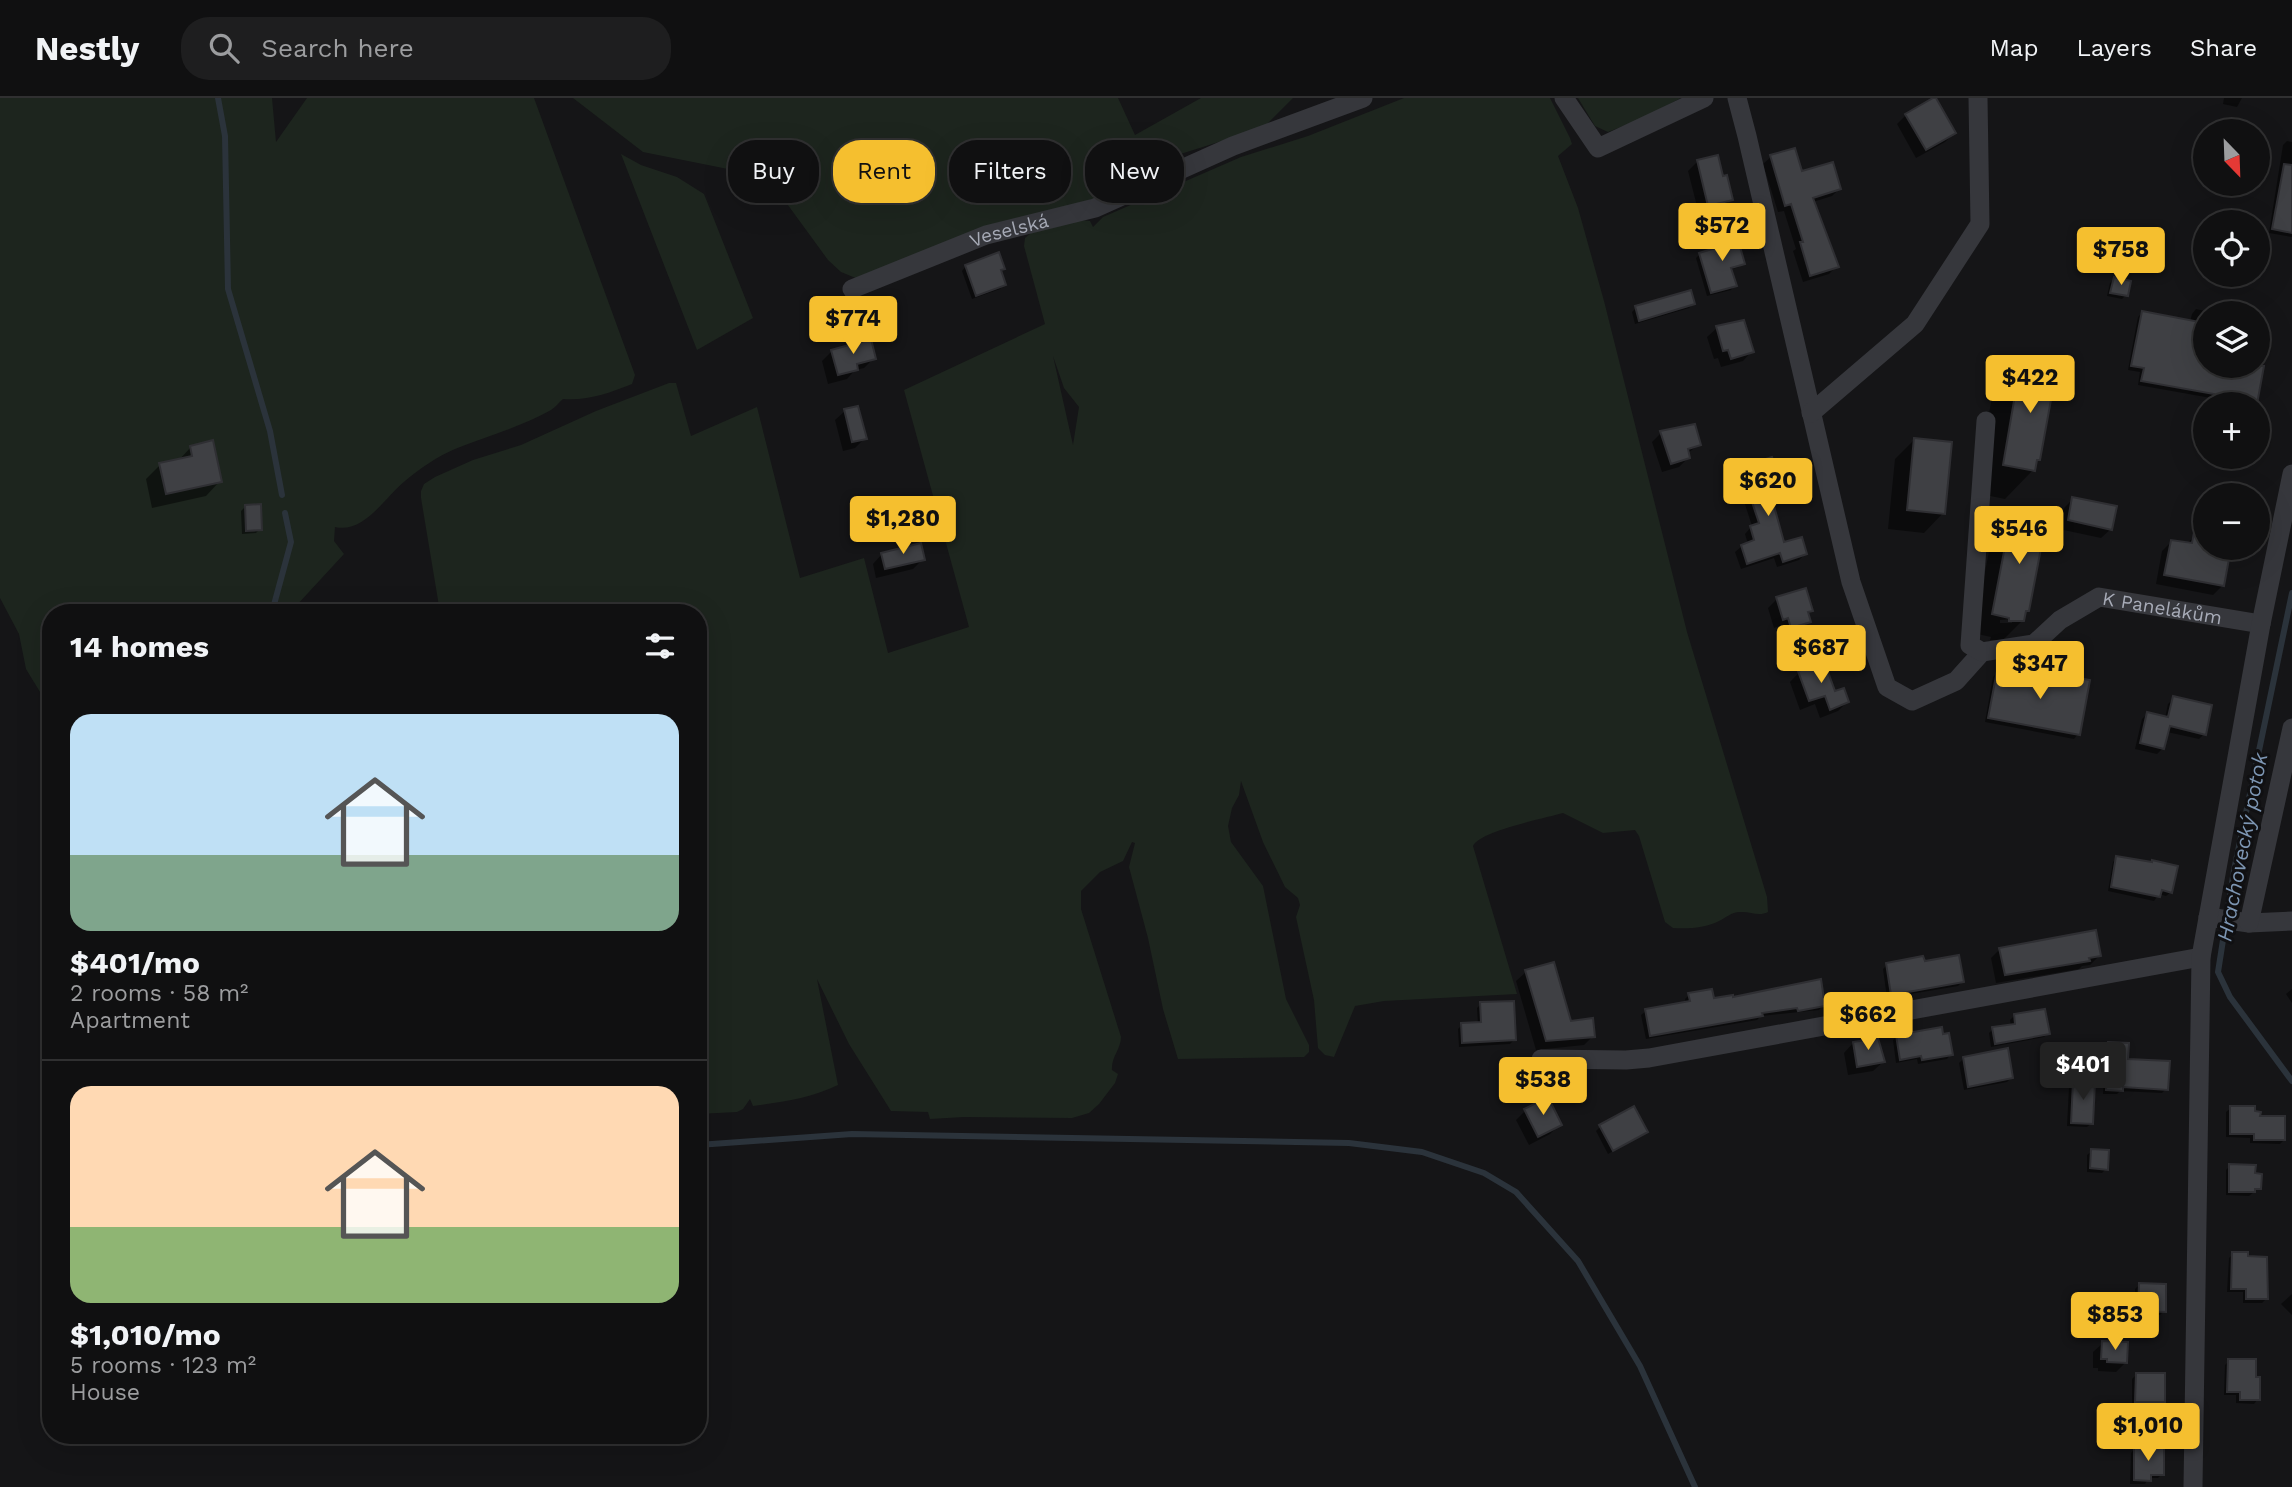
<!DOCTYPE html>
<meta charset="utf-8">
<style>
:root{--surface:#101011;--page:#1e1e1f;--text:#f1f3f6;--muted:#9c9d9f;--line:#303031;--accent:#f5bf2f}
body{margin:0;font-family:"Work Sans",sans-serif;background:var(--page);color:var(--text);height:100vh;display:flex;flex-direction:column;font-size:26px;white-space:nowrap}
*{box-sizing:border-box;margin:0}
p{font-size:23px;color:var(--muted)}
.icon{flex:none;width:38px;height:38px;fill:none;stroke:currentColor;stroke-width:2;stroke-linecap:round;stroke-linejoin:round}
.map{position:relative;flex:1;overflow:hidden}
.sheet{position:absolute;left:42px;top:506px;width:665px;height:840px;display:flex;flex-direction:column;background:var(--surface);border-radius:28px;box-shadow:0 7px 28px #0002,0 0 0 2px var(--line)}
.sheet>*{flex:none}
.top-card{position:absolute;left:728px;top:42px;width:665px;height:63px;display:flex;gap:14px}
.needle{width:46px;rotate:157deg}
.buttons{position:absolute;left:2193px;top:21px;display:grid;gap:14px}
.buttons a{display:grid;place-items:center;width:77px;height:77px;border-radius:50%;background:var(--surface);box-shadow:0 7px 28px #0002,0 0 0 2px var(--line);font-size:35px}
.price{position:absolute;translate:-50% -60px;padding:0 16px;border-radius:7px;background:var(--accent);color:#111;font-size:23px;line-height:46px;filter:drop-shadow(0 2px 4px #0008)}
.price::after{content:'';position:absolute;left:50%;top:42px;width:21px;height:16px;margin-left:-10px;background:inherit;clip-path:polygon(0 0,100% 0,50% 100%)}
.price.active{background:#222;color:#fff}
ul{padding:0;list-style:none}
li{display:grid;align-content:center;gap:14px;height:371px;padding:0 28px}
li+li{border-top:2px solid var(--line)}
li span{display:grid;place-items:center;height:217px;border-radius:21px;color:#555}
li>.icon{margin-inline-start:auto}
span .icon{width:126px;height:126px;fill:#fffc;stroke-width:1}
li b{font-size:30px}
h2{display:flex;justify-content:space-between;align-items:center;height:84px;padding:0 28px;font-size:30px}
.pill{padding:0 24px;border-radius:28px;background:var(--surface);box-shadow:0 7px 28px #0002,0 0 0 2px var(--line);font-size:24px;line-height:63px}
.pill.active{background:var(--accent);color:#111}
header{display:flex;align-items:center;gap:42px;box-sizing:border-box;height:98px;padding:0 35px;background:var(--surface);border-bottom:2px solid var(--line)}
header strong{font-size:33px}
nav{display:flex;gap:38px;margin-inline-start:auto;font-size:24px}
.search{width:490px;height:63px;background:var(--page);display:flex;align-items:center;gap:18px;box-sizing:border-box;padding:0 24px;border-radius:28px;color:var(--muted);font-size:26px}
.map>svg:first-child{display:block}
.green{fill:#1d251e;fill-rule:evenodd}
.shadow{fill:#0007;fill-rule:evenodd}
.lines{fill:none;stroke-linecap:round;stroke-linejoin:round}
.stream{stroke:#2b333b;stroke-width:6}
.building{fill:#3f4044;stroke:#2f2f33;stroke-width:2}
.minor{stroke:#36373c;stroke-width:19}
.labels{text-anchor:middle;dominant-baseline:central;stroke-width:6;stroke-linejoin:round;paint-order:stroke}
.street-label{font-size:19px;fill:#a7abb7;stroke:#101012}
.water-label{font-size:21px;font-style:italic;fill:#7d96b3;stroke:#101012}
</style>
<header>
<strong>Nestly</strong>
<div class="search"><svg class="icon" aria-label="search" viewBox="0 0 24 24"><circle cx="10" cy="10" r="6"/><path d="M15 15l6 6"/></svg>Search here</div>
<nav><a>Map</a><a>Layers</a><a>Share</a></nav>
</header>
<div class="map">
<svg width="2292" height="1389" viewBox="0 0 2292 1389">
<rect width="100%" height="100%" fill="#151517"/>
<path class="green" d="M0,0H272L276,44L307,0H534L635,277L632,286C609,295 588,303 563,301C558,305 556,309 551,312C521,329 487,338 455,351C438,358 419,371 405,383C385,399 364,436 335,429L334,443L344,456L296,508L297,514H51V612L26,571L19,536L0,500Z
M573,0H1118L1135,37L1201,0H1293L1263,30L1171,59L1119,92L858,181L841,174L828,162L785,103L738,73L643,54Z
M1404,0H1550L1570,40L1572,46L1558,58L1578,110L1604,203L1687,534L1767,799L1768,814C1758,819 1750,813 1740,814C1731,814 1726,820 1719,823C1705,830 1689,831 1673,830L1665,824L1639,738L1635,732L1603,735L1563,715C1546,720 1479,733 1473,748L1517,896L1384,903L1355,908L1334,959L1325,957L1318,950L1314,902L1296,819L1300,807L1298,800L1285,789L1263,744L1241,683L1239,697L1232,710L1228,728L1231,744L1263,788L1286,901L1309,947V954L1304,959L1178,961L1163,911L1148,840L1129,769L1135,745L1132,744L1123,763L1100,774L1081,793V811L1121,939C1121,951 1111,959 1112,972L1118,976L1115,985L1099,1006L1089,1015L1072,1020L964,1019L930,1021L928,1014L891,1013L849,946L817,881L838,987C811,1000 783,1004 753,1008L750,1001L743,1011L737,1014L698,1016V514H440L421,400V393L424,386L435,379L473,362L521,347L596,313L669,285H676L691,338L757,309L800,480L864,460L888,555L969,529L904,292L1045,226L1024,148L1025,140L1031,135L1081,122L1090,123L1093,129L1103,119L1241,59L1308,38ZM1053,258L1064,290L1079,309L1073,347Z
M1578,0H1681L1641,21L1608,34L1595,28Z
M621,56L641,67L677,79L704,96L753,220L697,252Z"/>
<path class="shadow" d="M2224,0H2242L2237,9L2223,6Z
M1906,17L1954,35L1945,44L1916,60L1897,26Z
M2287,43L2292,44V139L2269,135L2283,47Z
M1771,59L1839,91L1832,98L1813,104L1837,168L1829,176L1803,184L1793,153L1796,151L1784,113L1778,114L1763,66Z
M1698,63L1722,80L1731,101L1721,111L1699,116L1688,73Z
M1721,141L1743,165L1739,169L1730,172L1735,187L1731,192L1707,198L1696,160L1700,156L1718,151L1717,145Z
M966,168L1003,171L999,174L1004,186L1000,191L972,201L962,173Z
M2114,181L2126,197L2122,201L2107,198L2110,185Z
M1693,206L1689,210L1635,226L1632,214L1636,210Z
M2196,211L2214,215H2205V268H2258V236L2268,238L2255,306H2209L2211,300L2138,287L2140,274L2128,272L2138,219L2142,215L2190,224L2192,216Z
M1717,230L1752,253L1743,263L1721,269L1718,260L1714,261L1707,239Z
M832,253L874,260L864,270L855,272L847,281L828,286L822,263Z
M2022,264L2039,362L2034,366L2033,372L2005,401L1975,395L1993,293Z
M845,313L865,340L855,350L843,353L835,322Z
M1661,335L1699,346L1687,356L1688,360L1679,369L1662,374L1652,344Z
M1914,342L1943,415L1924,435L1888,431L1895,361Z
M191,349L220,383L206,398L152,410L146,381L160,367L178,363Z
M1748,368L1779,386L1769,394L1783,446L1805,456L1799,462L1777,469L1774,460L1741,471L1735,454L1742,448L1748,446L1745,436L1752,428L1742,397L1747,392L1741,375Z
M2073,401L2111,431L2101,440L2059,431L2064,410Z
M246,408L260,431L256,435L242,436L241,413Z
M2012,414L2028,512L2024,516L2023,522L2003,542H1990L1991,539L1973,535L1993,433ZM2012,521V525H2000V522Z
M2194,439L2205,440V450H2230L2223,487L2213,497L2156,486L2162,453L2171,444L2186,446Z
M882,456L923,461L913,471L876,480L873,466Z
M1777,501L1811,512L1807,516L1809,523L1799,533L1782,538L1779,528L1774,530L1768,510Z
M1810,563L1834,595L1847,604L1838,613L1820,620L1815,606L1800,612L1790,584Z
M2033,574L2078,636L2074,641L1985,624L1993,579L1997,575L2028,581Z
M2174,600L2204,636L2199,641L2167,634L2163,650L2157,656L2135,651L2142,621L2147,616L2165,620L2168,606Z
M2117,760L2171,794L2166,798L2159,796L2154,803L2108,793L2113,764Z
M2000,851L2099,858L2090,867L2082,868L2079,871L1996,885L1991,860Z
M1923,865L1962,884L1958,888L1887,900L1883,871L1887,867Z
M1526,874L1570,924L1593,938L1584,947L1536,952L1516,883Z
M2292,891V905L2286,896Z
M1689,897L1712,902L1823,907L1819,912L1761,918L1757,922L1646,941L1641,917L1646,913L1686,905L1685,901Z
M1481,906L1514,942L1510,946L1459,949L1458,931L1462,927L1478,926L1477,910Z
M2014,918L2048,935L2044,939L1991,949L1989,935L1993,931L2011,928L2010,922Z
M1897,938L1951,956L1947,961L1918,966L1917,961L1896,965L1893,942Z
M1853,945L1883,964L1873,973L1848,977L1844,955Z
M2109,946L2126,963L2166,991L2162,995L2120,993L2117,996H2103L2105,950Z
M1964,960L2011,980L2007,984L1964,992L1959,965Z
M2074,985L2092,1025L2087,1029L2067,1028L2069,989Z
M2231,1010L2259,1019L2284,1042L2280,1046L2250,1045V1040L2226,1039V1014Z
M1525,1013L1559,1027L1550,1036L1529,1047L1516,1022Z
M1600,1029L1646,1034L1608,1056L1596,1033Z
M2092,1053L2106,1071L2102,1075L2087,1074V1057Z
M2230,1068L2254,1077L2259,1090L2249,1098L2226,1097V1072Z
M2233,1156L2267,1200L2262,1205H2243V1194H2227L2229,1160Z
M2139,1187L2164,1213L2160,1217H2135V1191Z
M2292,1196V1217L2281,1206Z
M2103,1245L2125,1265L2116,1274L2098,1273V1270H2093V1254Z
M2229,1263L2255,1281L2258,1301L2254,1306L2236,1305V1297H2224L2225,1267Z
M2136,1277L2163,1303L2159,1308L2132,1307V1281Z
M2135,1350L2162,1376L2158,1380H2149L2145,1386H2130L2131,1355Z"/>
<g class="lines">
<path class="stream" d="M218,0L225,38L228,191L270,333L282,397
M2292,495L2234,772L2218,874L2230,899L2292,983
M272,514L291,444L285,415
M698,1047L852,1036L1349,1045L1422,1054L1484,1075L1516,1094L1578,1163L1640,1268L1695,1389"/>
</g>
<path class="building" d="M1933,0H1936L1956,35L1926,52L1905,16Z
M1795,50L1802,73L1833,64L1841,91L1813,100L1839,169L1810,178L1800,144H1803L1791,106L1785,108L1770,57Z
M1718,57L1723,78L1727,77L1733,102L1708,108L1697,62Z
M2284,66L2292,67V135L2272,131Z
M1736,135L1745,166L1731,170L1737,188L1711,195L1699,155L1722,148L1720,139Z
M999,154L1005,171L1001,172L1006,187L976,198L965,167Z
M2114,179L2131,183L2128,198L2110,195Z
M1691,192L1695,206L1639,223L1635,208Z
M2142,213L2205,225V268H2264L2257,306H2212L2214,296L2141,283L2144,270L2131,268Z
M1744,222L1754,254L1731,261L1728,252L1723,253L1716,228Z
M871,241L876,261L857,266L858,272L838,277L831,252Z
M2021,262L2057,269L2040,362H2037L2035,373L2003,367Z
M858,308L867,341L852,344L844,311Z
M1695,326L1701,347L1688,351L1690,360L1671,366L1660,333Z
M1914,340L1952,344L1945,416L1907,412Z
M213,342L222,384L166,396L159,365L192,358L190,348Z
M1772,359L1781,387L1769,390L1784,444L1802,439L1807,456L1783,464L1780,455L1747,466L1741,447L1754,442L1750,428L1759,425L1747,389L1753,387L1747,367Z
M2072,399L2117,408L2112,432L2068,422Z
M261,406L262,432L246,433L245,407Z
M2012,412L2047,419L2029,513H2026L2024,523H2009V520L1992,516Z
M2198,414L2205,415V450H2231L2224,488L2164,477L2171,442L2192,445Z
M921,445L925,462L885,471L881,455Z
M1806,490L1813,513L1808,514L1811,524L1791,530L1788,520L1783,522L1776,499Z
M1809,561L1818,566L1824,563L1835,593L1844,590L1849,604L1830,612L1825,598L1809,603L1798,573L1804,571Z
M2032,572L2090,582L2080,637L1988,620L1997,573L2031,579Z
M2173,598L2212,607L2206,637L2170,628L2164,651L2140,645L2147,614L2168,619Z
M2116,758L2152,764V762L2178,768L2172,795L2162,792L2160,799L2111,789Z
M2096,832L2101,858L2089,860L2090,863L2005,877L1999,850Z
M1959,857L1964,884L1891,897L1886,865L1923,858L1925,863Z
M1554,864L1571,923L1593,920L1595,939L1546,943L1525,872Z
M1821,881L1825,908L1798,913L1797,910L1762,915L1763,918L1650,938L1645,911L1690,903L1688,895L1712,891L1714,900L1733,897V899Z
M1514,903L1516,942L1462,945L1461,925L1481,924L1480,904Z
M2045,911L2050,936L1995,946L1992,929L2015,926L2014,916Z
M1942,929L1943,936L1949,935L1953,957L1922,962L1921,958L1900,962L1896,937Z
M1878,940L1885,964L1857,969L1853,944Z
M2108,944L2129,945L2128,961L2170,963L2168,992L2123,989V993L2106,992Z
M2008,950L2013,980L1968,989L1963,959Z
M2073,983L2095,984L2093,1026L2071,1025Z
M1548,999L1562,1027L1538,1039L1524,1011Z
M1634,1008L1648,1034L1613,1053L1599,1027Z
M2230,1008H2255V1013L2261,1014L2260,1018H2285V1042H2254V1036H2230Z
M2091,1051L2109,1052L2108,1072L2090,1070Z
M2229,1066L2256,1067L2255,1075L2262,1076L2261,1091H2255V1094H2229Z
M2232,1154H2248V1158L2267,1159L2268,1201H2246V1191H2231Z
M2139,1185L2166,1186V1214L2138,1213Z
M2102,1243L2128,1244L2127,1265L2107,1264V1261H2101Z
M2228,1261H2256V1279H2260V1302H2240V1294H2227Z
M2136,1275H2165V1304H2135Z
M2134,1349H2164V1377H2151V1383L2134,1382Z"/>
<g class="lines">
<g class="minor">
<path d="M1564,0L1598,50L1704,0"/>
<path d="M1737,0L1747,38L1851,484L1887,589L1912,603L1956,583L1982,554"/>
<path id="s1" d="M852,191L986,137L1095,110L1233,48L1363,0"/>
<path d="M1811,315L1915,226L1980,126L1978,0"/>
<path id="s2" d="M1986,323L1970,547L1982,554L2034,546L2060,522L2099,499L2261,526"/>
<path d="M2208,819L2249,825L2292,823"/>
<path d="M2249,825L2292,630"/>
<path d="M1541,961L1626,962L1649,960L2201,859"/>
<path d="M2193,1389L2201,859L2261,526L2292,376"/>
</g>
</g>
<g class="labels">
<g class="street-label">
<text stroke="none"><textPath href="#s1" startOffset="168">Veselská</textPath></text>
<text stroke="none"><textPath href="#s2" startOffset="436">K Panelákům</textPath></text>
</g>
<g class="water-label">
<text transform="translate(2242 749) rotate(-79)">Hrachovecký potok</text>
</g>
</g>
</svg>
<div class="buttons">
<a><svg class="needle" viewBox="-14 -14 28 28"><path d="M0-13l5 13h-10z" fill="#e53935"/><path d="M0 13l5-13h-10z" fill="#9c9d9f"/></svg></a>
<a><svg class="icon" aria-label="locate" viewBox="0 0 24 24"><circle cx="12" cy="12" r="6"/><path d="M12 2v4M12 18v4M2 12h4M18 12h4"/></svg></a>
<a><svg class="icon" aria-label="layers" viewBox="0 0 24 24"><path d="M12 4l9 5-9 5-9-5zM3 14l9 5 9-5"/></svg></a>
<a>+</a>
<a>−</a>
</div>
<b class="price" style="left:1722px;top:165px">$572</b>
<b class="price" style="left:2121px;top:189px">$758</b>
<b class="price" style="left:853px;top:258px">$774</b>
<b class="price" style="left:2030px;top:317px">$422</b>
<b class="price" style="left:1768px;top:420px">$620</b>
<b class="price" style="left:903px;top:458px">$1,280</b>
<b class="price" style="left:2019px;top:468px">$546</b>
<b class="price" style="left:1821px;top:587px">$687</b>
<b class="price" style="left:2040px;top:603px">$347</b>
<b class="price" style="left:1868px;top:954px">$662</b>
<b class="price active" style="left:2083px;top:1004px">$401</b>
<b class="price" style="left:1543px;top:1019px">$538</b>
<b class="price" style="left:2115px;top:1254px">$853</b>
<b class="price" style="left:2148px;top:1365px">$1,010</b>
<div class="top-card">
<a class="pill">Buy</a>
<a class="pill active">Rent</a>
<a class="pill">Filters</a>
<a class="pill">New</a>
</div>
<section class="sheet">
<h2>14 homes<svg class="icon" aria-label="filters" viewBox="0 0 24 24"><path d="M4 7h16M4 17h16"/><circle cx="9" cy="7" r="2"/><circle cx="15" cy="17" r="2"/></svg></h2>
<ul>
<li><span style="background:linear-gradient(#bfe0f5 65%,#7fa58c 0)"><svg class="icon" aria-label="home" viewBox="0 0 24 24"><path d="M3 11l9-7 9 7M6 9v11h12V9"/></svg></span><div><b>$401/mo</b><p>2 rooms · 58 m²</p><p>Apartment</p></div></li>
<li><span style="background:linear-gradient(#ffd9b3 65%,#8fb573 0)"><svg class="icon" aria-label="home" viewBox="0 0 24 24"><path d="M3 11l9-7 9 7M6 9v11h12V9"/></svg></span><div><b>$1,010/mo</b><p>5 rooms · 123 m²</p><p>House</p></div></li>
</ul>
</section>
</div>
